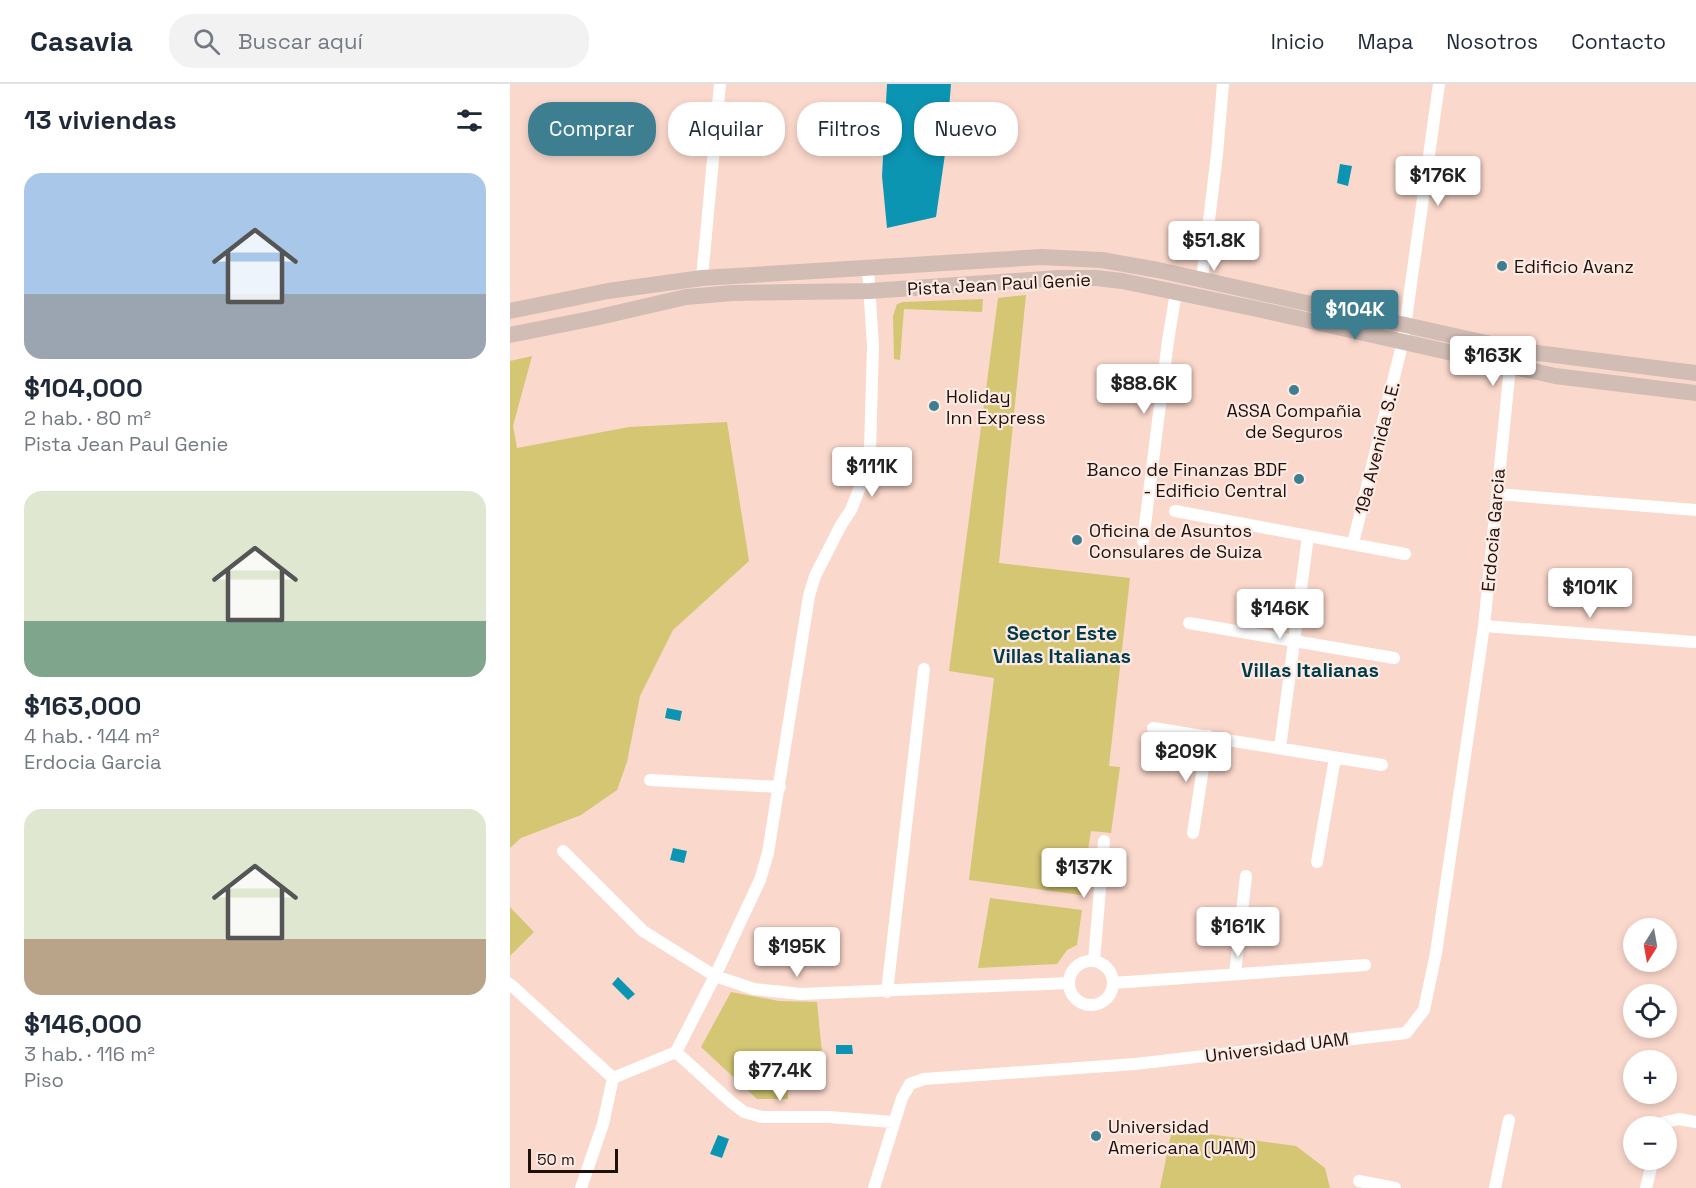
<!DOCTYPE html>
<html lang="es">
<meta charset="utf-8">
<style>
:root{--surface:#fff;--page:#f2f2f3;--text:#1f2937;--muted:#747a83;--line:#e0e1e3;--accent:#3e7e91}
body{margin:0;font-family:"Space Grotesk",sans-serif;background:var(--page);color:var(--text);height:100vh;display:flex;flex-direction:column;font-size:22px;white-space:nowrap}
*{box-sizing:border-box;margin:0}
p{font-size:20px;color:var(--muted)}
.icon{flex:none;width:33px;height:33px;fill:none;stroke:currentColor;stroke-width:2;stroke-linecap:round;stroke-linejoin:round}
.map{position:relative;flex:1;overflow:hidden}
.side{display:flex;flex-direction:column;background:var(--surface);width:510px}
.side>*{flex:none}
.guide{position:absolute;left:18px;top:18px;width:570px;height:54px;display:flex;gap:12px}
.needle{width:39px;rotate:191deg}
.tools{position:absolute;left:1113px;top:834px;display:grid;gap:12px}
.tools a{display:grid;place-items:center;width:54px;height:54px;border-radius:50%;background:var(--surface);box-shadow:0 3px 9px #0003;font-size:30px}
.scale{position:absolute;left:18px;bottom:15px;width:90px;box-sizing:border-box;padding-left:6px;border:3px solid #1e100b;border-top:0;font-size:16px;line-height:21px;white-space:nowrap;color:#1e100b;-webkit-text-stroke:4px #fceae3;paint-order:stroke}
.price{position:absolute;translate:-50% -51px;padding:0 14px;border-radius:6px;background:#fff;color:#222;font-size:20px;line-height:39px;filter:drop-shadow(0 2px 3px #0008)}
.price::after{content:'';position:absolute;left:50%;top:36px;width:18px;height:14px;margin-left:-9px;background:inherit;clip-path:polygon(0 0,100% 0,50% 100%)}
.price.on{background:var(--accent);color:#fff}
ul{padding:0;list-style:none}
li{display:grid;align-content:center;gap:12px;height:318px;padding:0 24px}
li span{display:grid;place-items:center;height:186px;border-radius:18px;color:#555}
li>.icon{margin-inline-start:auto}
span .icon{width:108px;height:108px;fill:#fffc;stroke-width:1}
li b{font-size:26px}
h2{display:flex;justify-content:space-between;align-items:center;height:72px;padding:0 24px;font-size:26px}
.chip{padding:0 21px;border-radius:24px;background:var(--surface);box-shadow:0 3px 9px #0003;font-size:21px;line-height:54px}
.chip.on{background:var(--accent);color:#fff}
header{display:flex;align-items:center;gap:36px;box-sizing:border-box;height:84px;padding:0 30px;background:var(--surface);border-bottom:2px solid var(--line)}
header strong{font-size:28px}
nav{display:flex;gap:33px;margin-inline-start:auto;font-size:21px}
.search{width:420px;height:54px;background:var(--page);display:flex;align-items:center;gap:15px;box-sizing:border-box;padding:0 21px;border-radius:24px;color:var(--muted);font-size:22px}
main{display:flex;flex:1;min-height:0}
.map>svg:first-child{display:block}
.green{fill:#d4c673}
.water{fill:#0c94b3}
.lines{fill:none;stroke-linecap:round;stroke-linejoin:round}
.minor{stroke:#fff;stroke-width:12}
.secondary{stroke:#d2bdb5;stroke-width:16}
.poi-dot{fill:#3e7e91;stroke:#fceae3;stroke-width:2}
.labels{text-anchor:middle;dominant-baseline:central;stroke-width:4.5;stroke-linejoin:round;paint-order:stroke}
.poi-label{font-size:18px;fill:#1e100b;stroke:#fceae3;text-anchor:start}
.street-label{font-size:18px;fill:#1e100b;stroke:#fceae3}
.neighbourhood-label{font-size:20px;font-weight:bold;fill:#003b49;stroke:#fceae3}
</style>
<header>
<strong>Casavia</strong>
<div class="search"><svg class="icon" aria-label="search" viewBox="0 0 24 24"><circle cx="10" cy="10" r="6"/><path d="M15 15l6 6"/></svg>Buscar aquí</div>
<nav><a>Inicio</a><a>Mapa</a><a>Nosotros</a><a>Contacto</a></nav>
</header>
<main>
<section class="side">
<h2>13 viviendas<svg class="icon" aria-label="filters" viewBox="0 0 24 24"><path d="M4 7h16M4 17h16"/><circle cx="9" cy="7" r="2"/><circle cx="15" cy="17" r="2"/></svg></h2>
<ul>
<li><span style="background:linear-gradient(#a9c7e8 65%,#9aa5b1 0)"><svg class="icon" aria-label="home" viewBox="0 0 24 24"><path d="M3 11l9-7 9 7M6 9v11h12V9"/></svg></span><div><b>$104,000</b><p>2 hab. · 80 m²</p><p>Pista Jean Paul Genie</p></div></li>
<li><span style="background:linear-gradient(#dfe7d0 70%,#7fa58c 0)"><svg class="icon" aria-label="home" viewBox="0 0 24 24"><path d="M3 11l9-7 9 7M6 9v11h12V9"/></svg></span><div><b>$163,000</b><p>4 hab. · 144 m²</p><p>Erdocia Garcia</p></div></li>
<li><span style="background:linear-gradient(#dfe7d0 70%,#b9a48a 0)"><svg class="icon" aria-label="home" viewBox="0 0 24 24"><path d="M3 11l9-7 9 7M6 9v11h12V9"/></svg></span><div><b>$146,000</b><p>3 hab. · 116 m²</p><p>Piso</p></div></li>
</ul>
</section>
<div class="map">
<svg width="1186" height="1104" viewBox="0 0 1186 1104">
<rect width="100%" height="100%" fill="#fbd8cc"/>
<path class="green" d="M516,211L489,479L620,494L599,682L610,683L601,749L581,747L571,811L459,796L484,594L439,587L488,214Z
M473,215L472,228L394,225L390,276L384,275L383,232L387,220L393,218Z
M22,272L3,342L7,364L119,343L217,338L239,477L163,546L130,612L117,678L107,706L71,731L11,754L0,764V277Z
M480,814L572,826L567,861L557,866L547,880L468,884Z
M0,823L24,848L0,872Z
M221,908L269,917L307,918L312,969L277,972L278,1015H247L191,963Z
M662,1045L786,1062L815,1084L820,1104H650Z"/>
<path class="water" d="M377,0H441L436,63L426,133L377,144L372,92Z
M830,80L842,82L838,102L827,99Z
M157,624L172,627L170,637L155,634Z
M163,764L177,767L174,779L160,776Z
M108,893L125,910L118,916L102,900Z
M326,961H342L343,970H326Z
M208,1051L219,1055L212,1074L200,1070Z"/>
<g class="lines">
<path class="minor" d="M192,194L210,0
M692,195L707,70L713,0
M987,410L1186,426
M665,427L895,470
M633,457L658,257L666,208
M843,459L893,257L929,0
M679,539L884,574
M974,542L1184,558
M643,644L872,681
M770,664L798,452
M140,696L270,703
M683,749L698,652
M53,767L133,847L205,892L244,905L291,910L559,899
M807,778L825,674
M584,877L594,757
M559 899a22 22 0 1 1 44 0a22 22 0 1 1-44 0Z
M725,890L736,792
M603,899L855,881
M0,900L103,994
M377,908L414,585
M166,968L221,1018L234,1028L252,1033H319L383,1038
M1151,1042L1152,1039L1169,1035L1186,1038
M849,1097L885,1104
M71,1104L93,1040L103,994L166,968L205,892L250,796L258,769L299,512L305,492L331,441L341,426L356,388L360,366L363,262L358,185
M364,1104L392,1014L400,1000L414,995L625,980L896,949L914,926L926,869L974,542L1000,283
M985,1104L999,1036
M1136,1104L1143,1076"/>
<path class="secondary" d="M0,227L98,207L192,194L531,173L592,176L648,186L1012,267L1186,289
M0,251L85,234L176,213L223,209L360,207L548,194H586L612,197L747,225L1045,292L1186,309"/>
</g>
<g class="poi-dot">
<circle cx="992" cy="182" r="6"/>
<circle cx="784" cy="306" r="6"/>
<circle cx="424" cy="322" r="6"/>
<circle cx="789" cy="395" r="6"/>
<circle cx="567" cy="456" r="6"/>
<circle cx="586" cy="1052" r="6"/>
</g>
<g class="labels">
<g class="poi-label">
<text x="1004" y="182">Edificio Avanz</text>
<text x="436" y="312">Holiday<tspan x="436" dy="21">Inn Express</tspan></text>
<text x="784" y="326" text-anchor="middle">ASSA Compañia<tspan x="784" dy="21">de Seguros</tspan></text>
<text x="777" y="385" text-anchor="end">Banco de Finanzas BDF<tspan x="777" dy="21">- Edificio Central</tspan></text>
<text x="579" y="446">Oficina de Asuntos<tspan x="579" dy="21">Consulares de Suiza</tspan></text>
<text x="598" y="1042">Universidad<tspan x="598" dy="21">Americana (UAM)</tspan></text>
</g>
<g class="street-label">
<text transform="translate(489 200) rotate(-3)">Pista Jean Paul Genie</text>
<text transform="translate(867 364) rotate(-76)">19a Avenida S.E.</text>
<text transform="translate(983 446) rotate(-85)">Erdocia Garcia</text>
<text transform="translate(767 963) rotate(-7)">Universidad UAM</text>
</g>
<g class="neighbourhood-label">
<text x="552" y="549">Sector Este<tspan x="552" dy="23">Villas Italianas</tspan></text>
<text x="800" y="586">Villas Italianas</text>
</g>
</g>
</svg>
<div class="tools">
<a><svg class="needle" viewBox="-14 -14 28 28"><path d="M0-13l5 13h-10z" fill="#e53935"/><path d="M0 13l5-13h-10z" fill="#747a83"/></svg></a>
<a><svg class="icon" aria-label="locate" viewBox="0 0 24 24"><circle cx="12" cy="12" r="6"/><path d="M12 2v4M12 18v4M2 12h4M18 12h4"/></svg></a>
<a>+</a>
<a>−</a>
</div>
<div class="scale">50 m</div>
<b class="price" style="left:928px;top:123px">$176K</b>
<b class="price" style="left:704px;top:188px">$51.8K</b>
<b class="price on" style="left:845px;top:257px">$104K</b>
<b class="price" style="left:983px;top:303px">$163K</b>
<b class="price" style="left:634px;top:331px">$88.6K</b>
<b class="price" style="left:362px;top:414px">$111K</b>
<b class="price" style="left:1080px;top:535px">$101K</b>
<b class="price" style="left:770px;top:556px">$146K</b>
<b class="price" style="left:676px;top:699px">$209K</b>
<b class="price" style="left:574px;top:815px">$137K</b>
<b class="price" style="left:728px;top:874px">$161K</b>
<b class="price" style="left:287px;top:894px">$195K</b>
<b class="price" style="left:270px;top:1018px">$77.4K</b>
<div class="guide">
<a class="chip on">Comprar</a>
<a class="chip">Alquilar</a>
<a class="chip">Filtros</a>
<a class="chip">Nuevo</a>
</div>
</div>
</main>
